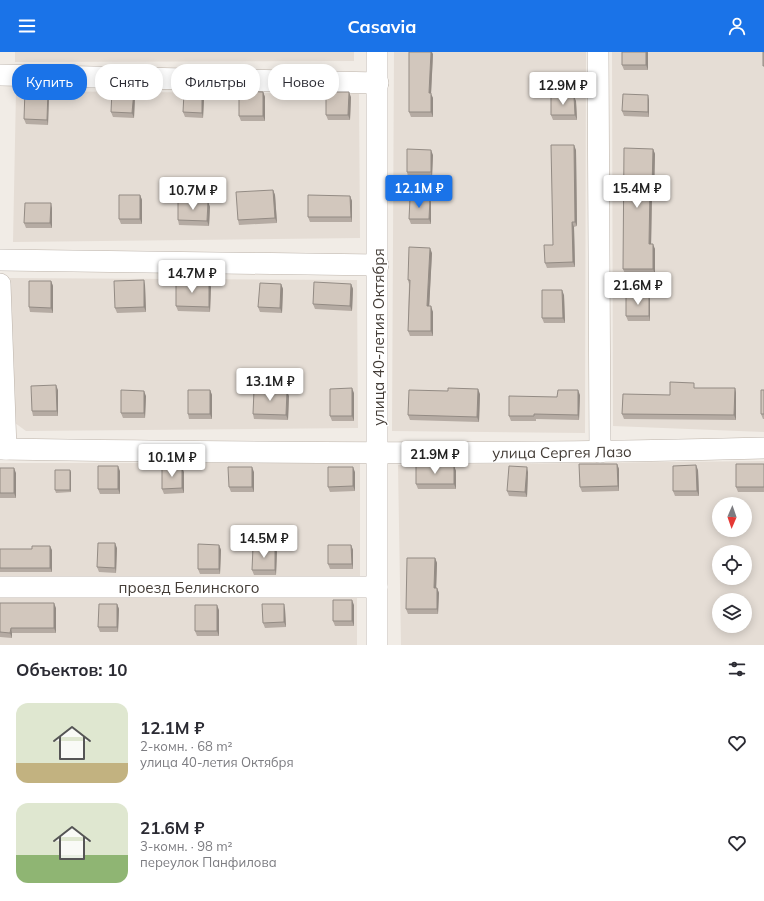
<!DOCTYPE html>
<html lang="ru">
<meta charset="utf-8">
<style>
:root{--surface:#fff;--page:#f7f7f7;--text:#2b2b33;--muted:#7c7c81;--accent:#1a73e8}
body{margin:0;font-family:Mulish,sans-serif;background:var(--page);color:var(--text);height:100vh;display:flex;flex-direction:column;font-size:15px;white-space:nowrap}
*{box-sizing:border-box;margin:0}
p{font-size:13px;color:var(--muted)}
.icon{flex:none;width:22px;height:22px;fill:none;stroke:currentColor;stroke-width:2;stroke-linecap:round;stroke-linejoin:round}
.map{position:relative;height:593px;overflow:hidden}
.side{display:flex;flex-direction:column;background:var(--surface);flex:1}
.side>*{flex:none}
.top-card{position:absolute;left:12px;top:12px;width:400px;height:36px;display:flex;gap:8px}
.needle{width:26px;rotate:182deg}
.buttons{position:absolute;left:712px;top:445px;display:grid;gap:8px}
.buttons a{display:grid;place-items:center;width:40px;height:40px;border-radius:50%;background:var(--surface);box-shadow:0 2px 10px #0003;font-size:20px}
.price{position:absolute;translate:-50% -34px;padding:0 9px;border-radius:4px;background:#fff;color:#222;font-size:13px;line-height:26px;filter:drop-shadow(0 1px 2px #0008)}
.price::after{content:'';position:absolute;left:50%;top:24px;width:12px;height:9px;margin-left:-6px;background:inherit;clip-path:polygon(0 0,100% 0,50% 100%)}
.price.on{background:var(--accent);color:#fff}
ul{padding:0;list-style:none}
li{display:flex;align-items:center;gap:12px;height:100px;padding:0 16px}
li span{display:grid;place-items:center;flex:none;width:112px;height:80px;border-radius:12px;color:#555}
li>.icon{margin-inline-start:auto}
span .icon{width:48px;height:48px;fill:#fffc;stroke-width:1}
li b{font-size:17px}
h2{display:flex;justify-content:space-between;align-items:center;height:48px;padding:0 16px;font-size:17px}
.pill{padding:0 14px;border-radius:16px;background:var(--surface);box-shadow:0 2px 10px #0003;font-size:14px;line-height:36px}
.pill.on{background:var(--accent);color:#fff}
header{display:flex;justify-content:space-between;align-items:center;height:52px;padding:0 16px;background:var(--accent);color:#fff;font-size:18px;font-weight:700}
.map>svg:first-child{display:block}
.residential{fill:#e5ddd5;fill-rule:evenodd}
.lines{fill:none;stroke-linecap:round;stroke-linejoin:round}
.minor-casing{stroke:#bcb3aa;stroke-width:22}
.minor{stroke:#fff;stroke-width:21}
.wall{fill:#b5aba3}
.shaded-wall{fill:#938b84}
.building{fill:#d2c7bd;stroke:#938b84}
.labels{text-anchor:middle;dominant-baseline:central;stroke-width:3;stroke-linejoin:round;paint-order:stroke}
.street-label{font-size:15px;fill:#433c36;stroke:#fff}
</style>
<header><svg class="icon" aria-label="menu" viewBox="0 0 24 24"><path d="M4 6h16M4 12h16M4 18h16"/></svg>Casavia<svg class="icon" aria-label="person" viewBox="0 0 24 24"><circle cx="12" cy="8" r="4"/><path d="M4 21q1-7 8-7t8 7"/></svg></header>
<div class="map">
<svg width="764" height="593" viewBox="0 0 764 593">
<rect width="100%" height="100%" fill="#f1ece6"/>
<path class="residential" d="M15,0H354V9L15,10Z
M394,0H586L585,381L392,379Z
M612,0H764V380L613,374Z
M16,39L359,42L360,186L13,190Z
M10,226L357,228L358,376L26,379L15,371Z
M764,409V593H401L398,413ZM719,452H745V478H719ZM719,500H745V526H719ZM719,548H745V574H719Z
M0,411H360V528L0,527Z
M0,544H357V593H0Z"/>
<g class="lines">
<g class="minor-casing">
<g id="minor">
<path d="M598,0L600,400"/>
<path d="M0,23L378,31"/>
<path d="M0,208L378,213"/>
<path d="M0,232L6,397"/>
<path id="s1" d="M0,397C255,401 509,403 764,396"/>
<path id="s2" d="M0,535H377"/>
<path d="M377,593V0"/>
</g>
</g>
<use href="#minor" class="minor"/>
</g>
<path class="wall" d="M648,0V18H624L622,13Z
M433,2L431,42L433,46V65H411L409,60Z
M48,38L49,43L48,73L26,72L24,67Z
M134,39L135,44L134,66L113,65L111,60Z
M263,40L265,45V69H241L239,64Z
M351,45L350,68H328L326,63Z
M204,47L203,66L185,65L183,60Z
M649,48V65L624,64L622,59Z
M576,49L577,68H553L551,63Z
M653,97L655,102L654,142H652L651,192L655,197V222H625L623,217Z
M576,98L577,174L574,175L575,215L547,216L545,211L553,193Z
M433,103L432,125H408L407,120Z
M273,138L275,143L277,171L239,173L238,168Z
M140,143L142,148V172H121L119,167Z
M350,144L352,149V170H310L308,165Z
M430,147L431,152V172H411L409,167Z
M208,150L210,155L209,174L179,173L178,168Z
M52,156V176H26L24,171Z
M432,201L429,254L433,260V284H410L408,279L409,232L408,228Z
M51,229L53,234V261L30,260L29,255Z
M281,232L283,237L282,261L260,260L258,255Z
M351,232L353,237L352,259L315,257L313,252Z
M145,233L146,260L117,261L115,256Z
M211,235L210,260L178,259L176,254Z
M564,243L565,271H544L542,266Z
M650,248V269H628L626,264Z
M696,336H735L736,341V368L624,367L622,362L670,343Z
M58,338V364H33L32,359Z
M210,338L212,343V367H189L188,362Z
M764,338V367H763L761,362Z
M354,341V369H332L330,364Z
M480,342L479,370L410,368L408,363Z
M580,343L579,368L536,367V369H511L509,364L557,345Z
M146,344L145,366H123L121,361Z
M289,344L288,368L254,367L253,362Z
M617,412L619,417V439L582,440L580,435Z
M764,412V440H738L736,435Z
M454,414L456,419V437H418L416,432Z
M0,416L16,421V446H0Z
M698,418L699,444H675L673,439Z
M120,419V442H100L98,437Z
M71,420V440L56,441L55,438Z
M184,420V441L164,442L162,437Z
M254,420V440H231L229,435Z
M355,420V439L330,440L328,435Z
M528,420L527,445L509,444L507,439Z
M219,493L221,498L220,522H200L198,517Z
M351,493L353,498V517H330L328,512Z
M275,495L277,500L276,523H254L252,518Z
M117,496L116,521L99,520L97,515Z
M0,497L52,498V520H0Z
M435,506L437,511L436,536H437L439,541L438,562H408L406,557Z
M0,551L56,556V581H12V586L0,585Z
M117,552L119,557L118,580H100L98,575Z
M354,553V574H335L333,569Z
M285,557L286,575L265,576L263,571Z
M219,558V584H197L195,579Z"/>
<path class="shaded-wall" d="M431,0H432L433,2L431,42L433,46V65L431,60L429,41Z
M646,0H648V18L646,13Z
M48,38L49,43L48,73L47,68Z
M134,39L135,44L134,66L132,61Z
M263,40L265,45V69L263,64Z
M349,40L351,45L350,68L348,63Z
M202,42L204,47L203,66L202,61Z
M648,43L649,48V65L648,60Z
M574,44L576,49L577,68L575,63Z
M574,93L576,98L577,174L575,170Z
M653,97L655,102L654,142L652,137Z
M431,98L433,103L432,125L431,120Z
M650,137L652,142L651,197L649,192Z
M273,138L275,143L277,171L275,166Z
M140,143L142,148V172L140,167Z
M350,144L352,149V170L351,165Z
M430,147L431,152V172L429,167Z
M208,150L210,155L209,174L207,169Z
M51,151L52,156V176L50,171Z
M572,170L574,175L575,215L573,210Z
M653,192L655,197V222L653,217Z
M430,196L432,201L429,259L427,254Z
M144,228L145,233L146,260L144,255Z
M51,229L53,234V261L51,256Z
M209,230L211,235L210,260L209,255Z
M281,232L283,237L282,261L280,256Z
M351,232L353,237L352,259L350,254Z
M562,238L564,243L565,271L563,266Z
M649,243L650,248V269L649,264Z
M431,254L433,260V284L431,279Z
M56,333L58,338V364L57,359Z
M352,336L354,341V369L352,364Z
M735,336L736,341V368L734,363Z
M478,337L480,342L479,370L477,365Z
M210,338L212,343V367L210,362Z
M578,338L580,343L579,368L578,363Z
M144,339L146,344L145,366L144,361Z
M287,339L289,344L288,368L286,363Z
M617,412L619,417V439L618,434Z
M696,413L698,418L699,444L697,439Z
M118,414L120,419V442L118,437Z
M454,414L456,419V437L454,432Z
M182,415L184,420V441L182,436Z
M252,415L254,420V440L252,435Z
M353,415L355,420V439L353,434Z
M527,415L528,420L527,445L525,440Z
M14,416L16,421V446L14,441Z
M70,418L71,420V440L70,438Z
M115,491L117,496L116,521L115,516Z
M219,493L221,498L220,522L219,517Z
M351,493L353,498V517L352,512Z
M50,494L52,498V520L50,516Z
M275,495L277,500L276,523L275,518Z
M435,506L437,511L436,541L434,536Z
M437,536L439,541L438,562L437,557Z
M352,548L354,553V574L352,569Z
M54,551L56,556V581L54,576Z
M117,552L119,557L118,580L117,575Z
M284,552L285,557L286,575L284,570Z
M217,553L219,558V584L217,579Z
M11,576L12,581V586L10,581Z"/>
<path class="building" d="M409,0H431L429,41H431V60H409Z
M622,0H646V13H622Z
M763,0H764V14H763Z
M25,38H48L47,68L24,67Z
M112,38L134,39L132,61L111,60Z
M239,39L263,40V64H239Z
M326,40H349L348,63H326Z
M184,41L202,42V61L183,60Z
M623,42L648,43V60L622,59Z
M551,44H574L575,63H551Z
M551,93H574L575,170H572L573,210L545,211L544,193H553Z
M624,96L653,97L652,137H650L649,192H653V217H623Z
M407,97L431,98V120H407Z
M273,138L275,166L238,168L236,140Z
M119,143H140V167H119Z
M308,143L350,144L351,165H308Z
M410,146L430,147L429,167H409Z
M178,150H208L207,169L178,168Z
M25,151H51L50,171H24Z
M409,195L430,196L427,254H431V279H408L410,228H408Z
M144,228V255L115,256L114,229Z
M29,229H51V256L29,255Z
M176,229L209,230V255L176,254Z
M314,230L351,232L350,254L313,252Z
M260,231L281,232L280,256L258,255Z
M542,238H562L563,266H542Z
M626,243H649V264H626Z
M670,330L694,331V336H735L734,363L622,362L623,342L670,343Z
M56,333L57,359H32L31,334Z
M352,336V364H330V337Z
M448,336L478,337L477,365L408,363L409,338L448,339Z
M121,338L144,339V361H121Z
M188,338H210V362H188Z
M254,338L287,339L286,363L253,362Z
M558,338H578V363L534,362V364H509V344L557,345Z
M761,338H764V362H761Z
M579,412H617L618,434L580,435Z
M736,412H764V435H736Z
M696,413L697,439H673V414Z
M98,414H118V437H98Z
M416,414H454V432H416Z
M509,414L527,415L525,440L507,439Z
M162,415H182V436L162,437Z
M228,415H252V435H229Z
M328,415H353V434L328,435Z
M0,416H14V441H0Z
M55,418H70V438H55Z
M98,491H115V516L97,515Z
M198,492L219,493V517H198Z
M328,493H351L352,512H328Z
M32,494H50V516H0V497H32Z
M253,495H275V518H252Z
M407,506H435L434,536H437V557H406Z
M333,548H352V569H333Z
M0,551H54V576H11L10,581L0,580Z
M99,552H117V575H98Z
M262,552H284V570L263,571Z
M195,553H217V579H195Z"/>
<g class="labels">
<g class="street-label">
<text transform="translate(378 285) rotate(-90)">улица 40-летия Октября</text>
<text stroke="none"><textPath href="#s1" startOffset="562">улица Сергея Лазо</textPath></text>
<text stroke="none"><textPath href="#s2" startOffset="189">проезд Белинского</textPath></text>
</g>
</g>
</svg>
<div class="buttons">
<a><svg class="needle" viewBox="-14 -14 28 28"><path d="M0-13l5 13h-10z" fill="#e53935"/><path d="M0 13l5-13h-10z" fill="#7c7c81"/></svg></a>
<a><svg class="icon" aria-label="locate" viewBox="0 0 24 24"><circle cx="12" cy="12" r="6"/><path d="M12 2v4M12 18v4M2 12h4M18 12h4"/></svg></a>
<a><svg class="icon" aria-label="layers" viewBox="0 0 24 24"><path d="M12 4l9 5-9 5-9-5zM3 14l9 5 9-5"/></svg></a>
</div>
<b class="price" style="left:563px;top:54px">12.9M ₽</b>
<b class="price on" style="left:419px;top:157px">12.1M ₽</b>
<b class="price" style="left:637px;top:157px">15.4M ₽</b>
<b class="price" style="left:193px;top:159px">10.7M ₽</b>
<b class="price" style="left:192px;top:242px">14.7M ₽</b>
<b class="price" style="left:638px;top:254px">21.6M ₽</b>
<b class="price" style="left:270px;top:350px">13.1M ₽</b>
<b class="price" style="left:435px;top:423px">21.9M ₽</b>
<b class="price" style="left:172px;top:426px">10.1M ₽</b>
<b class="price" style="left:264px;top:507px">14.5M ₽</b>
<div class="top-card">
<a class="pill on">Купить</a>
<a class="pill">Снять</a>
<a class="pill">Фильтры</a>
<a class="pill">Новое</a>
</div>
</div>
<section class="side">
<h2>Объектов: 10<svg class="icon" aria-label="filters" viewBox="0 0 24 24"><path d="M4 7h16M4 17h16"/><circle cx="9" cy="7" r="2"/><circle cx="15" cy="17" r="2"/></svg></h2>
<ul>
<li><span style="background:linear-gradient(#dfe7d0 75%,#c2b280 0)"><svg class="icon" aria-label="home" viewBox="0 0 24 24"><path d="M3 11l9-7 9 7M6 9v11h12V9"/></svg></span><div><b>12.1M ₽</b><p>2-комн. · 68 m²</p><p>улица 40-летия Октября</p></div><svg class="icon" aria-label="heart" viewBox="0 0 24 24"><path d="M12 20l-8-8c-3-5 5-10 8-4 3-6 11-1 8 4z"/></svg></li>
<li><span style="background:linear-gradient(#dfe7d0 65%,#8fb573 0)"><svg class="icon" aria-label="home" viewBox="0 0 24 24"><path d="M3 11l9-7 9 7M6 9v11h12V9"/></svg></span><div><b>21.6M ₽</b><p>3-комн. · 98 m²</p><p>переулок Панфилова</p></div><svg class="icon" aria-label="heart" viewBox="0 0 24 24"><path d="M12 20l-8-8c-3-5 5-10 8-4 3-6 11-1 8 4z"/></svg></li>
</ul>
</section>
